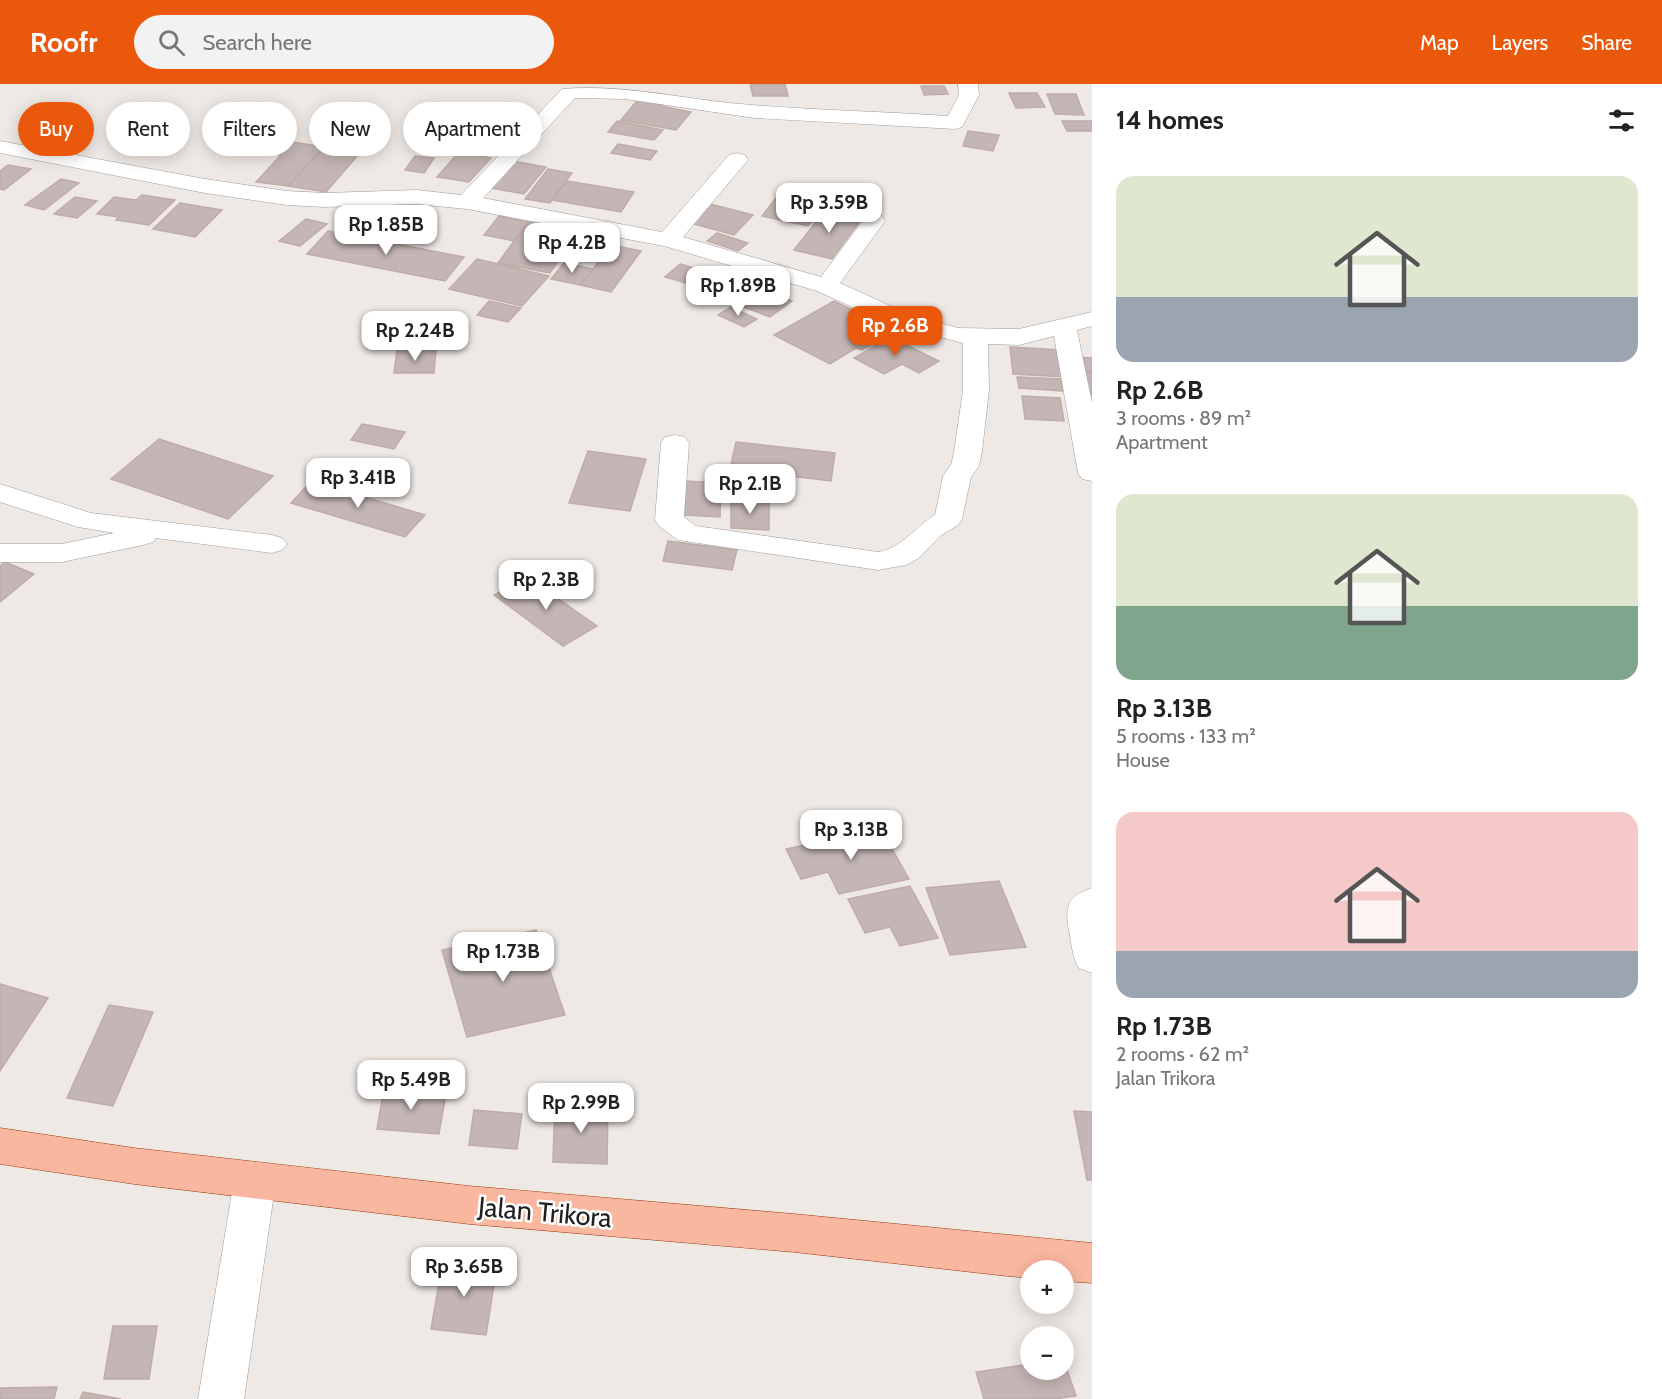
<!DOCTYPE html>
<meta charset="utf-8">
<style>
:root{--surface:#fff;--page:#f2f2f2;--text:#222;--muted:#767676;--accent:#ea580c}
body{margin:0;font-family:Cabin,sans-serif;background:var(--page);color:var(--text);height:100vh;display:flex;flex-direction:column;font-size:22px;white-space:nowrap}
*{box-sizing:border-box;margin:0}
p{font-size:20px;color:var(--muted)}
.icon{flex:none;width:33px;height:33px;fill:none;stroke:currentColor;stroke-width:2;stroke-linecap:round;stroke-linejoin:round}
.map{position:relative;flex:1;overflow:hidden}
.sheet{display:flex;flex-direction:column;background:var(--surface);width:570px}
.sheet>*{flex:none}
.guide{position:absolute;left:18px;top:18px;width:570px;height:54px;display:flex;gap:12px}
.fabs{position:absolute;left:1020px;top:1176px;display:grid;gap:12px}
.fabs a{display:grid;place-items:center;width:54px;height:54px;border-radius:50%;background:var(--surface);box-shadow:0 3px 15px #0003;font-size:30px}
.price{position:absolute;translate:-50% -51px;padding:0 14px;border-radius:12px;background:#fff;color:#222;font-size:20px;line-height:39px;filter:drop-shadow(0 2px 3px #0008)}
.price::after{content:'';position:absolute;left:50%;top:36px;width:18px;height:14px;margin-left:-9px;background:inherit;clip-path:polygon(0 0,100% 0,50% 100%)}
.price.active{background:var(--accent);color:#fff}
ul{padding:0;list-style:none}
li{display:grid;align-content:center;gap:12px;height:318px;padding:0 24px}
li span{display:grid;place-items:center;height:186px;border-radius:18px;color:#555}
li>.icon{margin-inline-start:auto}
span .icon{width:108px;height:108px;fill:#fffc;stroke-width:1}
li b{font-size:26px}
h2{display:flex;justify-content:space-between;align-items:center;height:72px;padding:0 24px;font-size:26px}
.pill{padding:0 21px;border-radius:27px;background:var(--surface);box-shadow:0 3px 15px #0003;font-size:21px;line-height:54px}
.pill.active{background:var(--accent);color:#fff}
header{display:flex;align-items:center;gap:36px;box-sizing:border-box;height:84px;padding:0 30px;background:var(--accent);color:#fff}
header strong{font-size:28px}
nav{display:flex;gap:33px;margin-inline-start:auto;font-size:21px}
.search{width:420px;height:54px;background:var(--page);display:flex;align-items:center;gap:15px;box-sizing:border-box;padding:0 21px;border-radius:33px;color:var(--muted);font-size:22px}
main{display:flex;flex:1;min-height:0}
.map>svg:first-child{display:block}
.building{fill:#c4b6b4;stroke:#c0aba8;stroke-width:1.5}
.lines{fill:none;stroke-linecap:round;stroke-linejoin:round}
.street-casing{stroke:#9c9c9c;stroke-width:1}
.primary-casing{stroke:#953804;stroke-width:1}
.street{fill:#fff;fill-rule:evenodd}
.primary{fill:#f9b7a0;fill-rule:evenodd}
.labels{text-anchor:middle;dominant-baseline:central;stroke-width:5;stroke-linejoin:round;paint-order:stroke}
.near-street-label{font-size:27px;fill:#1f1f1f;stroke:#fff}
</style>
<header>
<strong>Roofr</strong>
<div class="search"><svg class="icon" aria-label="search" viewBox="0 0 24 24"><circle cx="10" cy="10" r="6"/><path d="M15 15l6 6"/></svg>Search here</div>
<nav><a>Map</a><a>Layers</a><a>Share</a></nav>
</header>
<main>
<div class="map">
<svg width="1092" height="1315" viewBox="0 0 1092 1315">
<rect width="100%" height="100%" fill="#efe9e5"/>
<path class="building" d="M750,0H785L788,12H753Z
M921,2H944L948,10L924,11Z
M1009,9H1037L1045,23L1016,24Z
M1047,10H1076L1084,31L1055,30Z
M640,13L665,17L661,22L691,28L676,46L621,36Z
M453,35L475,39L456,61L433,57Z
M617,37L663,46L654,56L608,48Z
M1062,37H1092V47H1067Z
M968,47L999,51L993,67L963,62Z
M280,56L324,63L288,102L256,98L281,71L268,69Z
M618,60L657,67L650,76L611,69Z
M322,66L358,71L326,108L288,102Z
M459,68L491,74L469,98L437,93Z
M415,72L434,74L424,89L405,86Z
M513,77L546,83L524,110L491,104Z
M8,81L31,85L4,106L0,105V87Z
M548,85L572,89L550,119L525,115Z
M61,95L79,99L44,126L25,121Z
M567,97L634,108L621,128L552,116Z
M142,111L175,116L149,141L116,136L119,133L97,130L114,113L136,116Z
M75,113L97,117L77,134L54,130Z
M776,114L822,124L808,142L762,132Z
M180,119L222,126L195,153L153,145Z
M710,120L753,131L734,151L690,139Z
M826,125L863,133L832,175L794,166Z
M499,132L528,138L515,157L484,151Z
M306,135L327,140L300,162L279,157Z
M528,138L579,147L550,189L498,179Z
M328,147L464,173L445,197L307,170Z
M717,149L748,159L738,167L707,157Z
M612,161L641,167L611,208L580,201Z
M477,175L549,192L522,222L449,205Z
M564,179L593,185L580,201L551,195Z
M680,180L711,189L696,202L665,193Z
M763,205L792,217L770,233L741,222Z
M489,217L521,224L508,238L477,231Z
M834,217L863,231L850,239L883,255L862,266L856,264L830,280L774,251Z
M731,223L757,235L744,243L718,231Z
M890,253L939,277L919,289L902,280L884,290L854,274Z
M1010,263L1061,266L1066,293L1013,290Z
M397,266H436L434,289H394Z
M1075,273L1092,274V288L1078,287Z
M1080,289H1092V311L1084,310Z
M1017,293L1061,295L1063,307L1019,304Z
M1022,312L1060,314L1064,337L1025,335Z
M362,340L405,348L394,365L351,356Z
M159,355L273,392L228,435L111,395Z
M736,358L835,369L831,397L730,385Z
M588,367L646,375L630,427L569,419Z
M311,397L425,431L405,453L291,419Z
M686,397L721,399L720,433L685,431Z
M731,416L769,418V446L731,444Z
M668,457L737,466L732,486L663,477Z
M5,478L34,490L0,518V482Z
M527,493L597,542L563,562L494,511Z
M881,745L909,795L839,810L828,788L801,795L786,765Z
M999,797L1026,863L950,871L926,804Z
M910,802L938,854L900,862L890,843L865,849L848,815Z
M536,846L565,931L467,953L442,866Z
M0,900L48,914L0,987Z
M109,921L153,928L113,1022L67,1014Z
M384,1004L446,1010L439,1050L377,1045Z
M555,1019L608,1021L607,1080L553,1078Z
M474,1026L522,1030L517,1065L469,1061Z
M1074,1027L1092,1028V1096H1087Z
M443,1176L497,1182L486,1251L431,1245Z
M113,1242H157L149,1295H104Z
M1064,1277L1076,1312L1054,1315H984L976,1288L1030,1280V1286H1064Z
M57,1303L54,1315H0V1304Z
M83,1308L121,1315H80Z"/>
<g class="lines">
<g class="street-casing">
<path id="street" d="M958,0H978L979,11L962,43L955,45L755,34L625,15L575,14L483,114L662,148L729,71L737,69L745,71L748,76L683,153L821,193L866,132L874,130L882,132L885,137L840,199L908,230L958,244L1019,245L1092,228V242L1077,246L1092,319V397L1082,395L1078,389L1054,252L1019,261L988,260L989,306L982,368L979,382L971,393L962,435L958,441L940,452L919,474L906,481L878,486L678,456L659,442L655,436L661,359L665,353L675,351L685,353L689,359L684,433L696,442L878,468C902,464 915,443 935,431L943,392L951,381L954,368L963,306V259L890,240L817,207L664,162L467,125L417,120L325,123L287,121L205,109L0,69V57L205,95L287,107L325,109L417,106L461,111L562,5C616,0 675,13 729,19C802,26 875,27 948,32L959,11Z
M0,400L91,429L272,451L282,454L287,460L282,466L272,469L156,454L153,458L143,461L62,478H0V460H62L114,449L78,443L0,418Z
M1092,804V889L1079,884C1073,874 1072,864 1070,852C1065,827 1064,813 1092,804Z
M255,1078L270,1083L276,1096L244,1315H198L234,1096L240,1083Z"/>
</g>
<g class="primary-casing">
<path id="primary" d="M0,1044L134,1064L469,1102L794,1130L1092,1159V1199L1064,1197V1186H1030V1194L1007,1192L794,1168L469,1140L134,1100L0,1080Z"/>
</g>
<use href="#street" class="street"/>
<use href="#primary" class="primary"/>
</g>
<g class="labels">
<g class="near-street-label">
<text transform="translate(545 1128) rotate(5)">Jalan Trikora</text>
</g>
</g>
</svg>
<div class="fabs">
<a>+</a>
<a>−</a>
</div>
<b class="price" style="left:829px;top:150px">Rp 3.59B</b>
<b class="price" style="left:386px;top:172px">Rp 1.85B</b>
<b class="price" style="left:572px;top:190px">Rp 4.2B</b>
<b class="price" style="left:738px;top:233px">Rp 1.89B</b>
<b class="price active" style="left:895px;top:273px">Rp 2.6B</b>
<b class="price" style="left:415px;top:278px">Rp 2.24B</b>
<b class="price" style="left:358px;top:425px">Rp 3.41B</b>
<b class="price" style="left:750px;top:431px">Rp 2.1B</b>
<b class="price" style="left:546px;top:527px">Rp 2.3B</b>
<b class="price" style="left:851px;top:777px">Rp 3.13B</b>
<b class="price" style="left:503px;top:899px">Rp 1.73B</b>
<b class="price" style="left:411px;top:1027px">Rp 5.49B</b>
<b class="price" style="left:581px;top:1050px">Rp 2.99B</b>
<b class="price" style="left:464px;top:1214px">Rp 3.65B</b>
<div class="guide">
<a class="pill active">Buy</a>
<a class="pill">Rent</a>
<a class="pill">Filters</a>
<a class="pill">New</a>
<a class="pill">Apartment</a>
</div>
</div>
<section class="sheet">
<h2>14 homes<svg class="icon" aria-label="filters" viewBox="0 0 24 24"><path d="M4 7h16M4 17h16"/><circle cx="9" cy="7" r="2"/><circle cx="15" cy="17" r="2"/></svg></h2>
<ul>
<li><span style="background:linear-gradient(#dfe7d0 65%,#9aa5b1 0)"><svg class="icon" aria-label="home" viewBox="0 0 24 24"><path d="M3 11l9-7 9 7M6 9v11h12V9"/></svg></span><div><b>Rp 2.6B</b><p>3 rooms · 89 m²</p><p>Apartment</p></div></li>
<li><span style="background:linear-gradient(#dfe7d0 60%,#7fa58c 0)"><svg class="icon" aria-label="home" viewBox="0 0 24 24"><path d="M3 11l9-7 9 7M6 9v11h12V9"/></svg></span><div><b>Rp 3.13B</b><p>5 rooms · 133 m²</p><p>House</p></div></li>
<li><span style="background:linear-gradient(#f6c9c9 75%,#9aa5b1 0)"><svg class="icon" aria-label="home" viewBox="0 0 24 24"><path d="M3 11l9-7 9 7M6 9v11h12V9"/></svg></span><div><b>Rp 1.73B</b><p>2 rooms · 62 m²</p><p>Jalan Trikora</p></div></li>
</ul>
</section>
</main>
